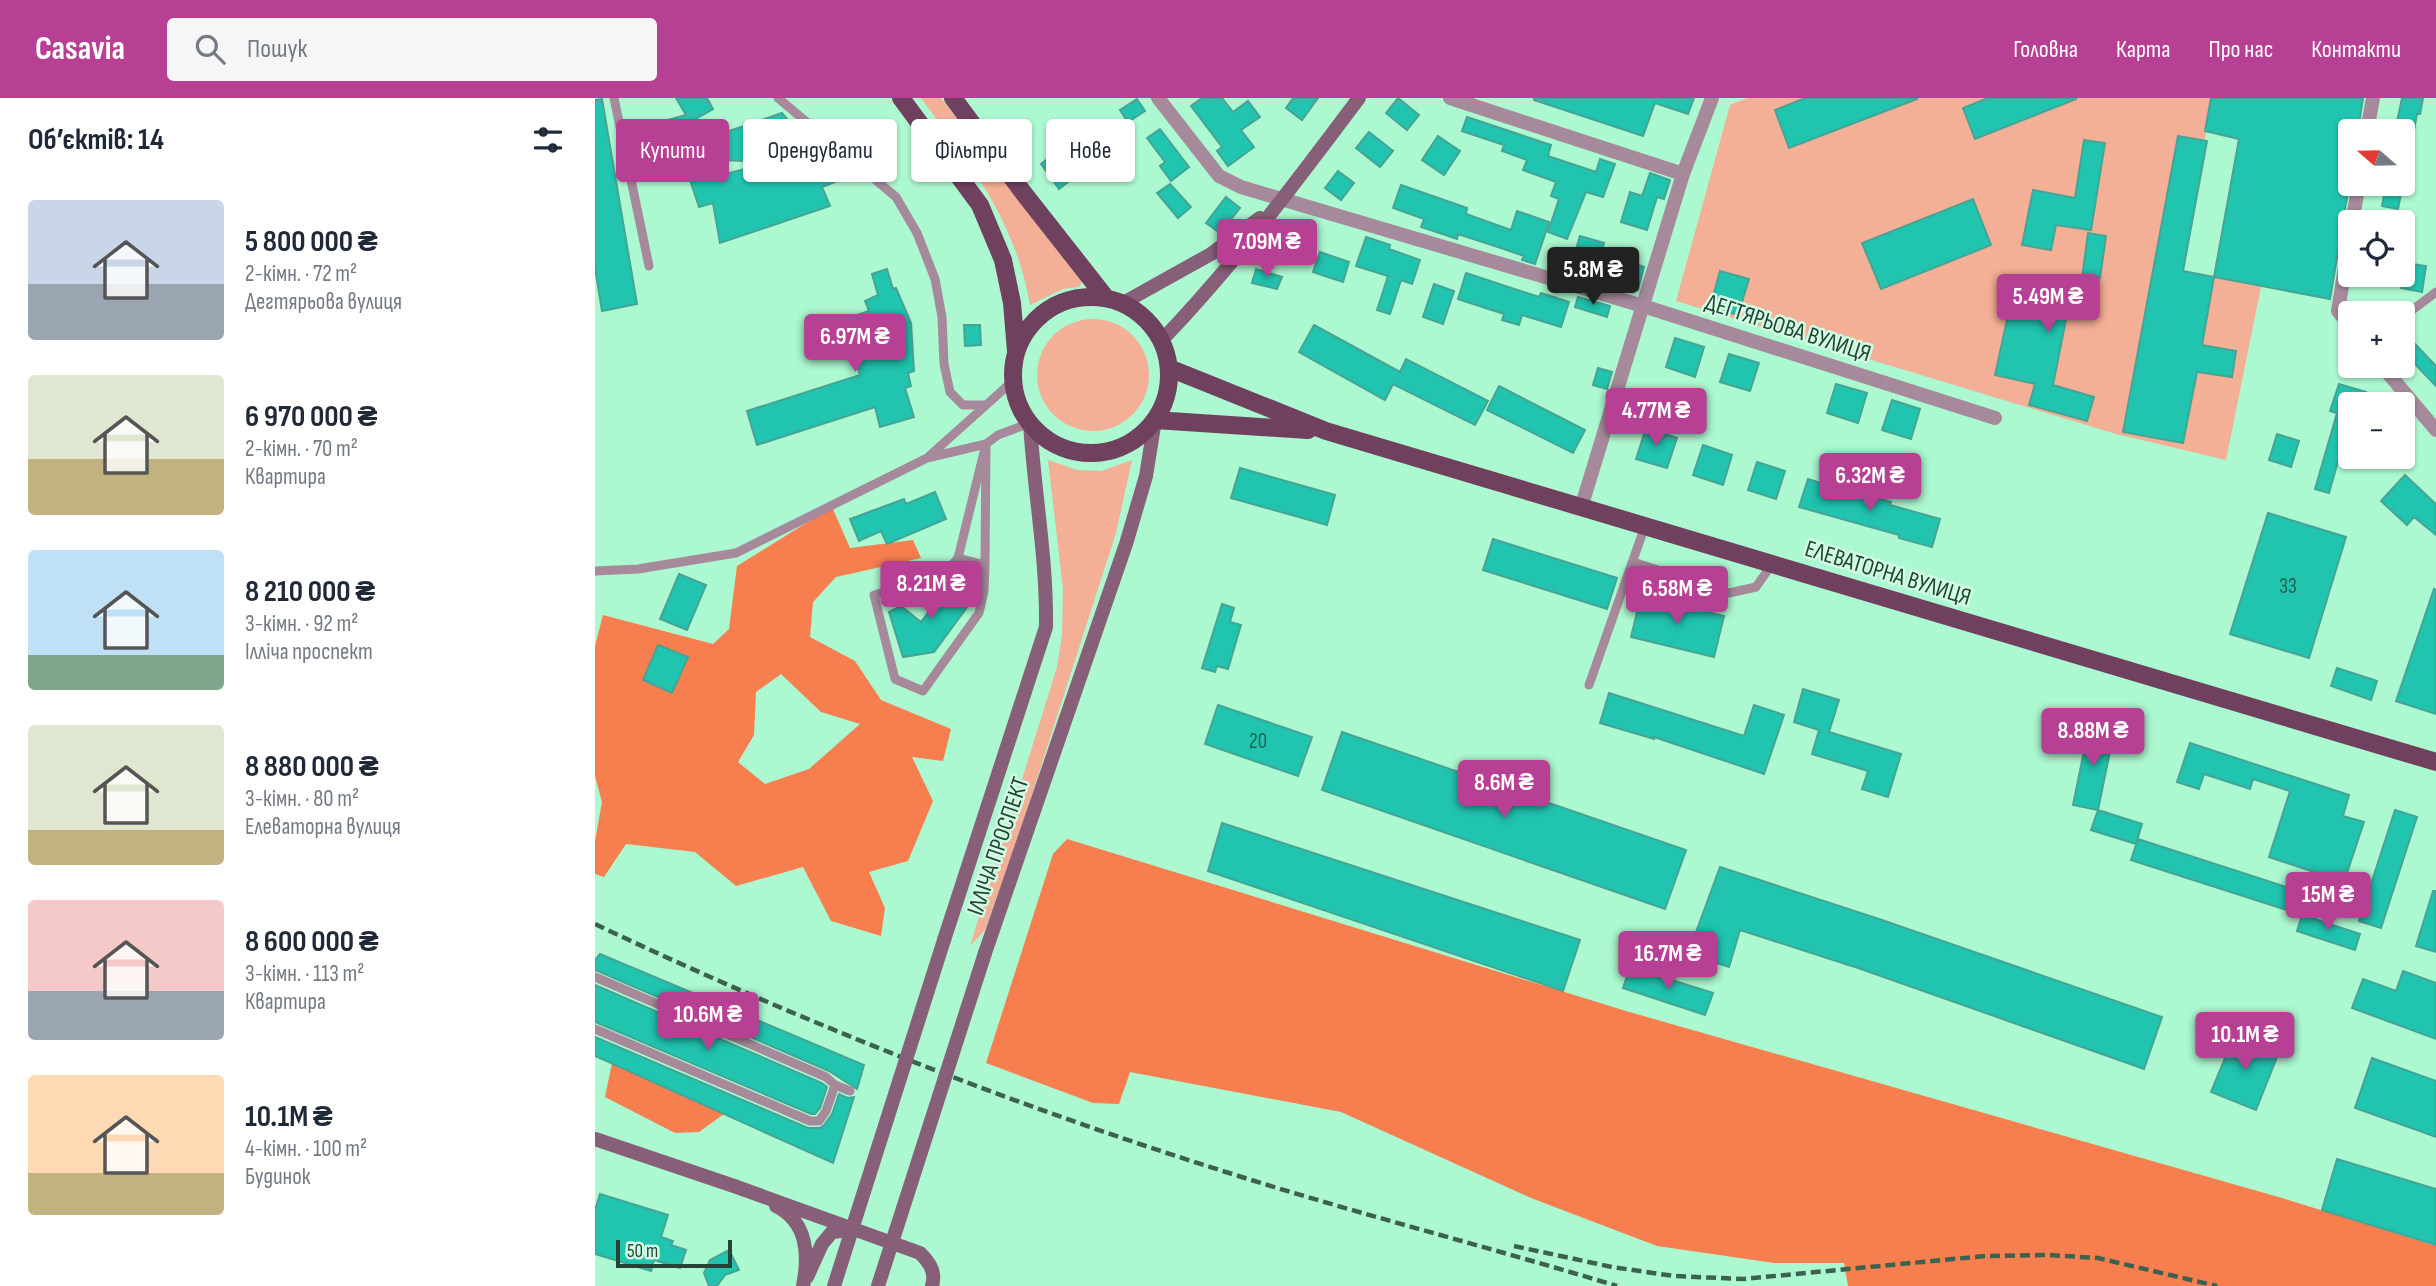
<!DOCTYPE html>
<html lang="uk">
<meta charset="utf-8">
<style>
:root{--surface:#fff;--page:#f6f6f7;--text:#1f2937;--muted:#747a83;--accent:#b73f94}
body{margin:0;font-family:"Sofia Sans Condensed",sans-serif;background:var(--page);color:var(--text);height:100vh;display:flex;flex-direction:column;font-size:26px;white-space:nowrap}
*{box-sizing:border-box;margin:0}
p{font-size:23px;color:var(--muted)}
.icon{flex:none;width:38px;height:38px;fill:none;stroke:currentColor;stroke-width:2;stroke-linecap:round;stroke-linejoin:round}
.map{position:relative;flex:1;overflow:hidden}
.drawer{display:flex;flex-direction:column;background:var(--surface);width:595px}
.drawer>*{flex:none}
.banner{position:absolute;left:21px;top:21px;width:665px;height:63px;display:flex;gap:14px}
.needle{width:46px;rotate:290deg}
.controls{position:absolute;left:1743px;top:21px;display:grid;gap:14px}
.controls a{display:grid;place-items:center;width:77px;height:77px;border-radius:7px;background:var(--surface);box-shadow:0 2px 5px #0004;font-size:35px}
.scale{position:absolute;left:21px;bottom:18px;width:116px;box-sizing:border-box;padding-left:7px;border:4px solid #244334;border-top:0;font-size:19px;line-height:24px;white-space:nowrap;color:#244334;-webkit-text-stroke:5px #d1fde5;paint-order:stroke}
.price{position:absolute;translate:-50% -60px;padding:0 16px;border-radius:7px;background:var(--accent);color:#fff;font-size:23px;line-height:46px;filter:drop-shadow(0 2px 4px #0008)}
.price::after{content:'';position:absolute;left:50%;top:42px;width:21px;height:16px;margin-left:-10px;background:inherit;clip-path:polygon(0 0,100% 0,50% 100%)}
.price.selected{background:#222;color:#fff}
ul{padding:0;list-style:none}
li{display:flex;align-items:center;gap:21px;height:175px;padding:0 28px}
li span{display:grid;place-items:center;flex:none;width:196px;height:140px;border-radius:7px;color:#555}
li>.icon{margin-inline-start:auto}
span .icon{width:84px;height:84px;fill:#fffc;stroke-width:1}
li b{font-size:30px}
h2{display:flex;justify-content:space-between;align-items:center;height:84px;padding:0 28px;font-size:30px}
.chip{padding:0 24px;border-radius:7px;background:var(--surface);box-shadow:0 2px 5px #0004;font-size:24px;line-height:63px}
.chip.selected{background:var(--accent);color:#fff}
header{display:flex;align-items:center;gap:42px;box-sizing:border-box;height:98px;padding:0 35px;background:var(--accent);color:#fff}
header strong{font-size:33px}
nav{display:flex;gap:38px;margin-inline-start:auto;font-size:24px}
.search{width:490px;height:63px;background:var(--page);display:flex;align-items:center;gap:18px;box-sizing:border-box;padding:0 24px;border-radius:7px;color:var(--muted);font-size:26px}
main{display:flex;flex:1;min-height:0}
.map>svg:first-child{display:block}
.green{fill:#f4b097}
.forest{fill:#f67e4f;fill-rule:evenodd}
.building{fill:#20c4af;stroke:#46a495;stroke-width:2}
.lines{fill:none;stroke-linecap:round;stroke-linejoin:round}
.lane{stroke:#a68a9b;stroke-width:9}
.street{stroke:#a68a9b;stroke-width:14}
.secondary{stroke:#875f78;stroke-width:14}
.primary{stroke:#70405f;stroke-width:18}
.rail{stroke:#3c624f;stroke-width:4.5;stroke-dasharray:10 5;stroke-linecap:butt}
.secondary-bridge{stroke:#875f78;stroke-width:14}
.labels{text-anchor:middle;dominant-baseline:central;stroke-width:5;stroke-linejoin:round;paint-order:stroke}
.number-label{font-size:21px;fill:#236353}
.street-label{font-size:24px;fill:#244334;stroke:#d1fde5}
</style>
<header>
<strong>Casavia</strong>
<div class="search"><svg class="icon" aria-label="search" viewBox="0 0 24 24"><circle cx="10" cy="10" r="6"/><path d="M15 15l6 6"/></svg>Пошук</div>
<nav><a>Головна</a><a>Карта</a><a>Про нас</a><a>Контакти</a></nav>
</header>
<main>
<section class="drawer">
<h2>Об’єктів: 14<svg class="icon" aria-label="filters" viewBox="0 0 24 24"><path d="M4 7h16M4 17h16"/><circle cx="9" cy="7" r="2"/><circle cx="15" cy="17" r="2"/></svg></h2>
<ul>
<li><span style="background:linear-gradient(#c9d6e8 60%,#9aa5b1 0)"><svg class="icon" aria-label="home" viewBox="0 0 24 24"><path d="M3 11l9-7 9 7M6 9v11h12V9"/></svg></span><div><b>5 800 000 ₴</b><p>2-кімн. · 72 m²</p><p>Дегтярьова вулиця</p></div></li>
<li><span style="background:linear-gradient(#dfe7d0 60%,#c2b280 0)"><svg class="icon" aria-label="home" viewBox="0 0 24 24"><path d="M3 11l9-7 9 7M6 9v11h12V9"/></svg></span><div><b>6 970 000 ₴</b><p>2-кімн. · 70 m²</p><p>Квартира</p></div></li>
<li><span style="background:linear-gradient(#bfe0f5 75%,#7fa58c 0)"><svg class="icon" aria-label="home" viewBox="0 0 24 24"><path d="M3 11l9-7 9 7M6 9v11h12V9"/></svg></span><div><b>8 210 000 ₴</b><p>3-кімн. · 92 m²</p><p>Ілліча проспект</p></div></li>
<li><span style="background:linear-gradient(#dfe7d0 75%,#c2b280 0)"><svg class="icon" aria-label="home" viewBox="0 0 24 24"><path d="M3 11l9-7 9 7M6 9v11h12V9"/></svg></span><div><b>8 880 000 ₴</b><p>3-кімн. · 80 m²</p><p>Елеваторна вулиця</p></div></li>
<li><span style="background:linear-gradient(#f6c9c9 65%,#9aa5b1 0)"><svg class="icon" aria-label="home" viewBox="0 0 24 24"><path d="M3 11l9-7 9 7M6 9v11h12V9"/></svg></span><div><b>8 600 000 ₴</b><p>3-кімн. · 113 m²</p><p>Квартира</p></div></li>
<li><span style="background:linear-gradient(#ffd9b3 70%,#c2b280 0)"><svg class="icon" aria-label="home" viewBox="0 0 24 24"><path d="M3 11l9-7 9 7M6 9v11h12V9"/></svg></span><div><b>10.1M ₴</b><p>4-кімн. · 100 m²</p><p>Будинок</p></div></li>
</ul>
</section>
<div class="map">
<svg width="1841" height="1188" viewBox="0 0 1841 1188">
<rect width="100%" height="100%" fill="#acf8d0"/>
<path class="green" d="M326,0H346L487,183L484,189L468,191L435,207C420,122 376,67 326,0Z
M1153,0H1617L1588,173L1666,189L1631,362L1521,336L1081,203L1135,7Z
M442 277a56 56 0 1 1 112 0a56 56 0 1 1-112 0Z
M453,362L482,372L506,373L537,362L521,435L420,749L390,832L375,848L462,569L467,536L468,491Z"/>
<path class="forest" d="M237,409L255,450L318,442L326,460L241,479L218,504L215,539L260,563L286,602L356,631L348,663L317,659L338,703L313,763L274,774L290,810L286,838L236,823L208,769L141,788L100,754L31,746L9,779L0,776V743L7,704L0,678V548L8,517L118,546L134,531L142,468ZM186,576L226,614L265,626L214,671L170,686L143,664L159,637L161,594Z
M472,741L1031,913L1687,1100L1841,1148V1188H1253L1249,1165H1179L1062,1148L936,1100L746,1014L535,974L524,1006L498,1005L391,965L458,756Z
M17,965L129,1016L104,1034L80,1035L10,999Z"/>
<path class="building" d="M81,0H112L118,11L49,50L44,30L91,17Z
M607,0H627L638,14L653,3L665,19L646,32L659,49L633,68L622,53L627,49L596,8Z
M698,0H723L707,22L691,10Z
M803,0L824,17L812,32L791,15Z
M939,0H1099L1093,16L1060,5L1048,38L939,2Z
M1210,0H1322V1L1194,50L1180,12Z
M1393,0H1481V1L1380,41L1368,10Z
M1616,0H1768L1763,33H1755V83L1748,122L1750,130L1746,136L1735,201L1619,179L1644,41L1610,33Z
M1807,0H1828L1825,16H1822L1814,59H1808V33H1800Z
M7,1L42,206L7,213L0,170V2Z
M542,1L550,13L533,24L525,12Z
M187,15L242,83L227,89L235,108L125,145L118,105L104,109L96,85L177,64L99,61V45Z
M872,19L956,47L953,58L1001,74L1005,61L1020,66L1008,99L991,94L972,141L953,134L964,101L956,98L961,84L928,72L932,62L907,53L909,47L867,33Z
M565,31L594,69L576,83L565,68L570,64L552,40Z
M774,34L798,53L785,69L761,50Z
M843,38L865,53L849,77L827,62Z
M1583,38L1612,43L1588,173L1619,179L1607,247L1641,253L1637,279L1602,274L1588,345L1528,334Z
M1489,42L1510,45L1496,132L1461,127L1456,152L1427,147L1438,92L1480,100Z
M460,55L478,80L464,91L446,66Z
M743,73L759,85L746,102L730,90Z
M1055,75L1075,82L1069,101L1062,99L1052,132L1026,124L1035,94L1047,98Z
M575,86L596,109L583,120L562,95Z
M806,87L872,110L871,116L916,132L922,113L954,124L940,166L927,162L929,158L906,150L863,136L862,141L826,129L829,121L798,110Z
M1791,87L1807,90L1803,111L1787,108Z
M631,99L645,110L625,135L611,125Z
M1378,101L1396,147L1286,191L1267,145Z
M1493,135L1511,138L1505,180L1499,179L1493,215L1473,211L1458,287L1499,299L1492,323L1434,307L1440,286L1400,277L1421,181L1469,191L1471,177L1487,180Z
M985,138L1009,145L999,179L975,171Z
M771,139L795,147L794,151L825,162L817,186L806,182L795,216L782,212L793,178L761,168Z
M725,154L754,164L748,184L718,174Z
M1032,163L1049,169L1043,192L1024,185Z
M1811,165L1831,168L1827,194L1806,190Z
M292,171L298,191L301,190L316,225L319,273L313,275L316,288L310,290L319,319L285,329L280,309L162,347L152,313L265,277L248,222L274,213L270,203L283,197L277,176Z
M661,171L687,179L682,191L657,185Z
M1125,173L1154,181L1143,217L1115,209Z
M871,175L944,199L946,195L974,204L966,229L927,217L924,227L907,222L909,216L863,201Z
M839,186L859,193L848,226L828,219Z
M983,199L1015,208L1012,219L980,209Z
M369,227H385L386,247L370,248Z
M719,227L805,274L811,261L893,303L880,327L798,286L790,302L704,254Z
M1080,240L1109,249L1100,279L1071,269Z
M1820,246L1841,268V288L1819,265L1816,267L1808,258Z
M1134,256L1164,265L1155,293L1125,284Z
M1003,270L1017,274L1012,291L998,287Z
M1241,286L1272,295L1263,325L1232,315Z
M1744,286L1771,294L1768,306H1755V321L1734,395L1720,391L1742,315L1735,313Z
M904,288L990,332L978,355L892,312Z
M1297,302L1325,311L1316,341L1287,332Z
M1051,330L1082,340L1072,370L1041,361Z
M1682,336L1704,343L1696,369L1674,362Z
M1108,347L1137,357L1128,387L1098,377Z
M1162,364L1190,373L1181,401L1153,392Z
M645,370L740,397L732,427L636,400Z
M1810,377L1841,406V437L1819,419L1812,427L1786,403Z
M1213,381L1262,397L1263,394L1296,404L1295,407L1345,421L1337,449L1304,440V437L1204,409Z
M340,394L351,421L292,446L286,433L264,443L255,421L309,401L311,406Z
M1673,415L1751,439L1714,560L1635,536Z
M898,441L1022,480L1012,511L888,472Z
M84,476L111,487L92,532L65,521Z
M360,479L381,497L339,554L308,559L294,514L306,508L326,524Z
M1839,491L1841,492V616L1801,603Z
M1046,498L1129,518L1119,559L1036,539Z
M627,506L639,510L635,524L646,527L633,571L622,568L620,574L607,570Z
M63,547L93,559L77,595L48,582Z
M1742,570L1782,583L1776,602L1736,588Z
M1208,591L1244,602L1234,634L1306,656L1293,699L1267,691L1273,673L1217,656L1224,632L1199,624Z
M1014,595L1149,638L1159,607L1189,617L1169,676L1059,639V641L1005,625Z
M623,607L717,639L703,678L610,646Z
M1494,629L1519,634L1503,712L1478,707Z
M747,634L1091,752L1070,811L727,692Z
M1595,645L1754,697L1748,718L1769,724L1749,784L1674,759L1695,693L1658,681L1655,691L1609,676L1604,691L1582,684Z
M1503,712L1547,726L1541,746L1496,732Z
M1800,712L1822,719L1786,830L1764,823Z
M627,725L985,842L968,893L613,773Z
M1543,741L1713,796L1707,817L1536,762Z
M1125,769L1284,821L1567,919L1549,971L1266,871L1145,832L1134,869L1093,856Z
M1838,793H1841V854L1821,848Z
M1707,817L1765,836L1760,852L1702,833Z
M5,856L269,967L262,991L234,973L0,872V862Z
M1035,869L1118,895L1110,917L1028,890Z
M1808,873L1841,885V941L1757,910L1768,881L1801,893Z
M0,887L227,985L232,989L225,1010L220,1016H216L0,924Z
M1640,936L1684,954L1661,1012L1616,994Z
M0,939L213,1030H225L229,1027L237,1016L244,996L253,1000L259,999L238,1065L0,958Z
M1777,960L1841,983V1039L1760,1010Z
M1742,1061L1841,1091V1147L1727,1112Z
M5,1096L73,1117L66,1139L78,1143L76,1147L91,1152L85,1170L59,1162L56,1173L0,1156V1112Z
M134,1152L144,1172L130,1177L122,1188H114L109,1175L115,1162Z"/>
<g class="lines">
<path class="lane" d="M19,0L54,168
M183,0L301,99L322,135L340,181L347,219L349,266L355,294L368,307H391
M1808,219L1841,194
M419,282L332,360L391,346L403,337L435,325
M363,460L389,354
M1038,464L1134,495L1161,489L1177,466
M390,467L389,493L384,515L328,593L300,581L279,497L305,490L329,500L363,460L390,467L391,346
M0,473L43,471L141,455L332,360
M994,587L1050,428
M0,879L231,979L240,987L231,1013L224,1023H215L0,931
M240,987L255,993"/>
<path class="street" d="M563,0L624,78L646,89L1048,208L1400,320
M855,0L1088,76
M1772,33L1778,0
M1757,124L1764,86
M1755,138L1743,213L1755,228
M1787,268L1841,332
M986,410L1088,76L1117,0"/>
<path class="secondary" d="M528,205L616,156L665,120
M567,242C639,167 701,84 764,0
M349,842L451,529C452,460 439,393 435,325
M390,855L531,446L551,378L560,322
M0,1041L139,1088L325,1155C335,1165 341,1174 337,1188
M181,1108C213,1124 214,1157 208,1188
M212,1179L227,1146L237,1134L256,1132"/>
<path class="primary" d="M306,0L385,107L408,162L417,205L421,253
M358,0L427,93L511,200
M418 277a78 78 0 1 1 156 0a78 78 0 1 1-156 0Z
M574,270L731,333L1841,664
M560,322L713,332"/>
<path class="rail" d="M0,826C206,924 418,1007 634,1075C763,1116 894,1149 1022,1188
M919,1148L1017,1169L1079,1178L1148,1181L1390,1158L1454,1157L1503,1160L1622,1188"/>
<path class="secondary-bridge" d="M239,1188L349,842
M283,1188L390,855"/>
</g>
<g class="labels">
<g class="number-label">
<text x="1693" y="488">33</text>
<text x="663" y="643">20</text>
</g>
<g class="street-label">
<text transform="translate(1193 230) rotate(18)">ДЕГТЯРЬОВА ВУЛИЦЯ</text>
<text transform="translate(1293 475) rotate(17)">ЕЛЕВАТОРНА ВУЛИЦЯ</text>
<text transform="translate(403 748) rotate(-71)">ІЛЛІЧА ПРОСПЕКТ</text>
</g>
</g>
</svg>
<div class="controls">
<a><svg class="needle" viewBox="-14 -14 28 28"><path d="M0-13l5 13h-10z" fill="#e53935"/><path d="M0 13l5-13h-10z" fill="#747a83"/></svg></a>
<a><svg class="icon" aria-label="locate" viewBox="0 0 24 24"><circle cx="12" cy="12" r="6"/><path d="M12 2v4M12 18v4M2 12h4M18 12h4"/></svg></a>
<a>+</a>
<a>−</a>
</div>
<div class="scale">50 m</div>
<b class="price" style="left:672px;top:181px">7.09M ₴</b>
<b class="price selected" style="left:998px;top:209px">5.8M ₴</b>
<b class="price" style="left:1453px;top:236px">5.49M ₴</b>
<b class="price" style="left:260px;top:276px">6.97M ₴</b>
<b class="price" style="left:1061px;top:350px">4.77M ₴</b>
<b class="price" style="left:1275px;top:415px">6.32M ₴</b>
<b class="price" style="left:336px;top:523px">8.21M ₴</b>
<b class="price" style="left:1082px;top:528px">6.58M ₴</b>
<b class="price" style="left:1498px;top:670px">8.88M ₴</b>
<b class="price" style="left:909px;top:722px">8.6M ₴</b>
<b class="price" style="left:1733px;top:834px">15M ₴</b>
<b class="price" style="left:1073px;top:893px">16.7M ₴</b>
<b class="price" style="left:113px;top:954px">10.6M ₴</b>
<b class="price" style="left:1650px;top:974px">10.1M ₴</b>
<div class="banner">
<a class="chip selected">Купити</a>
<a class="chip">Орендувати</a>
<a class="chip">Фільтри</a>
<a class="chip">Нове</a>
</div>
</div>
</main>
